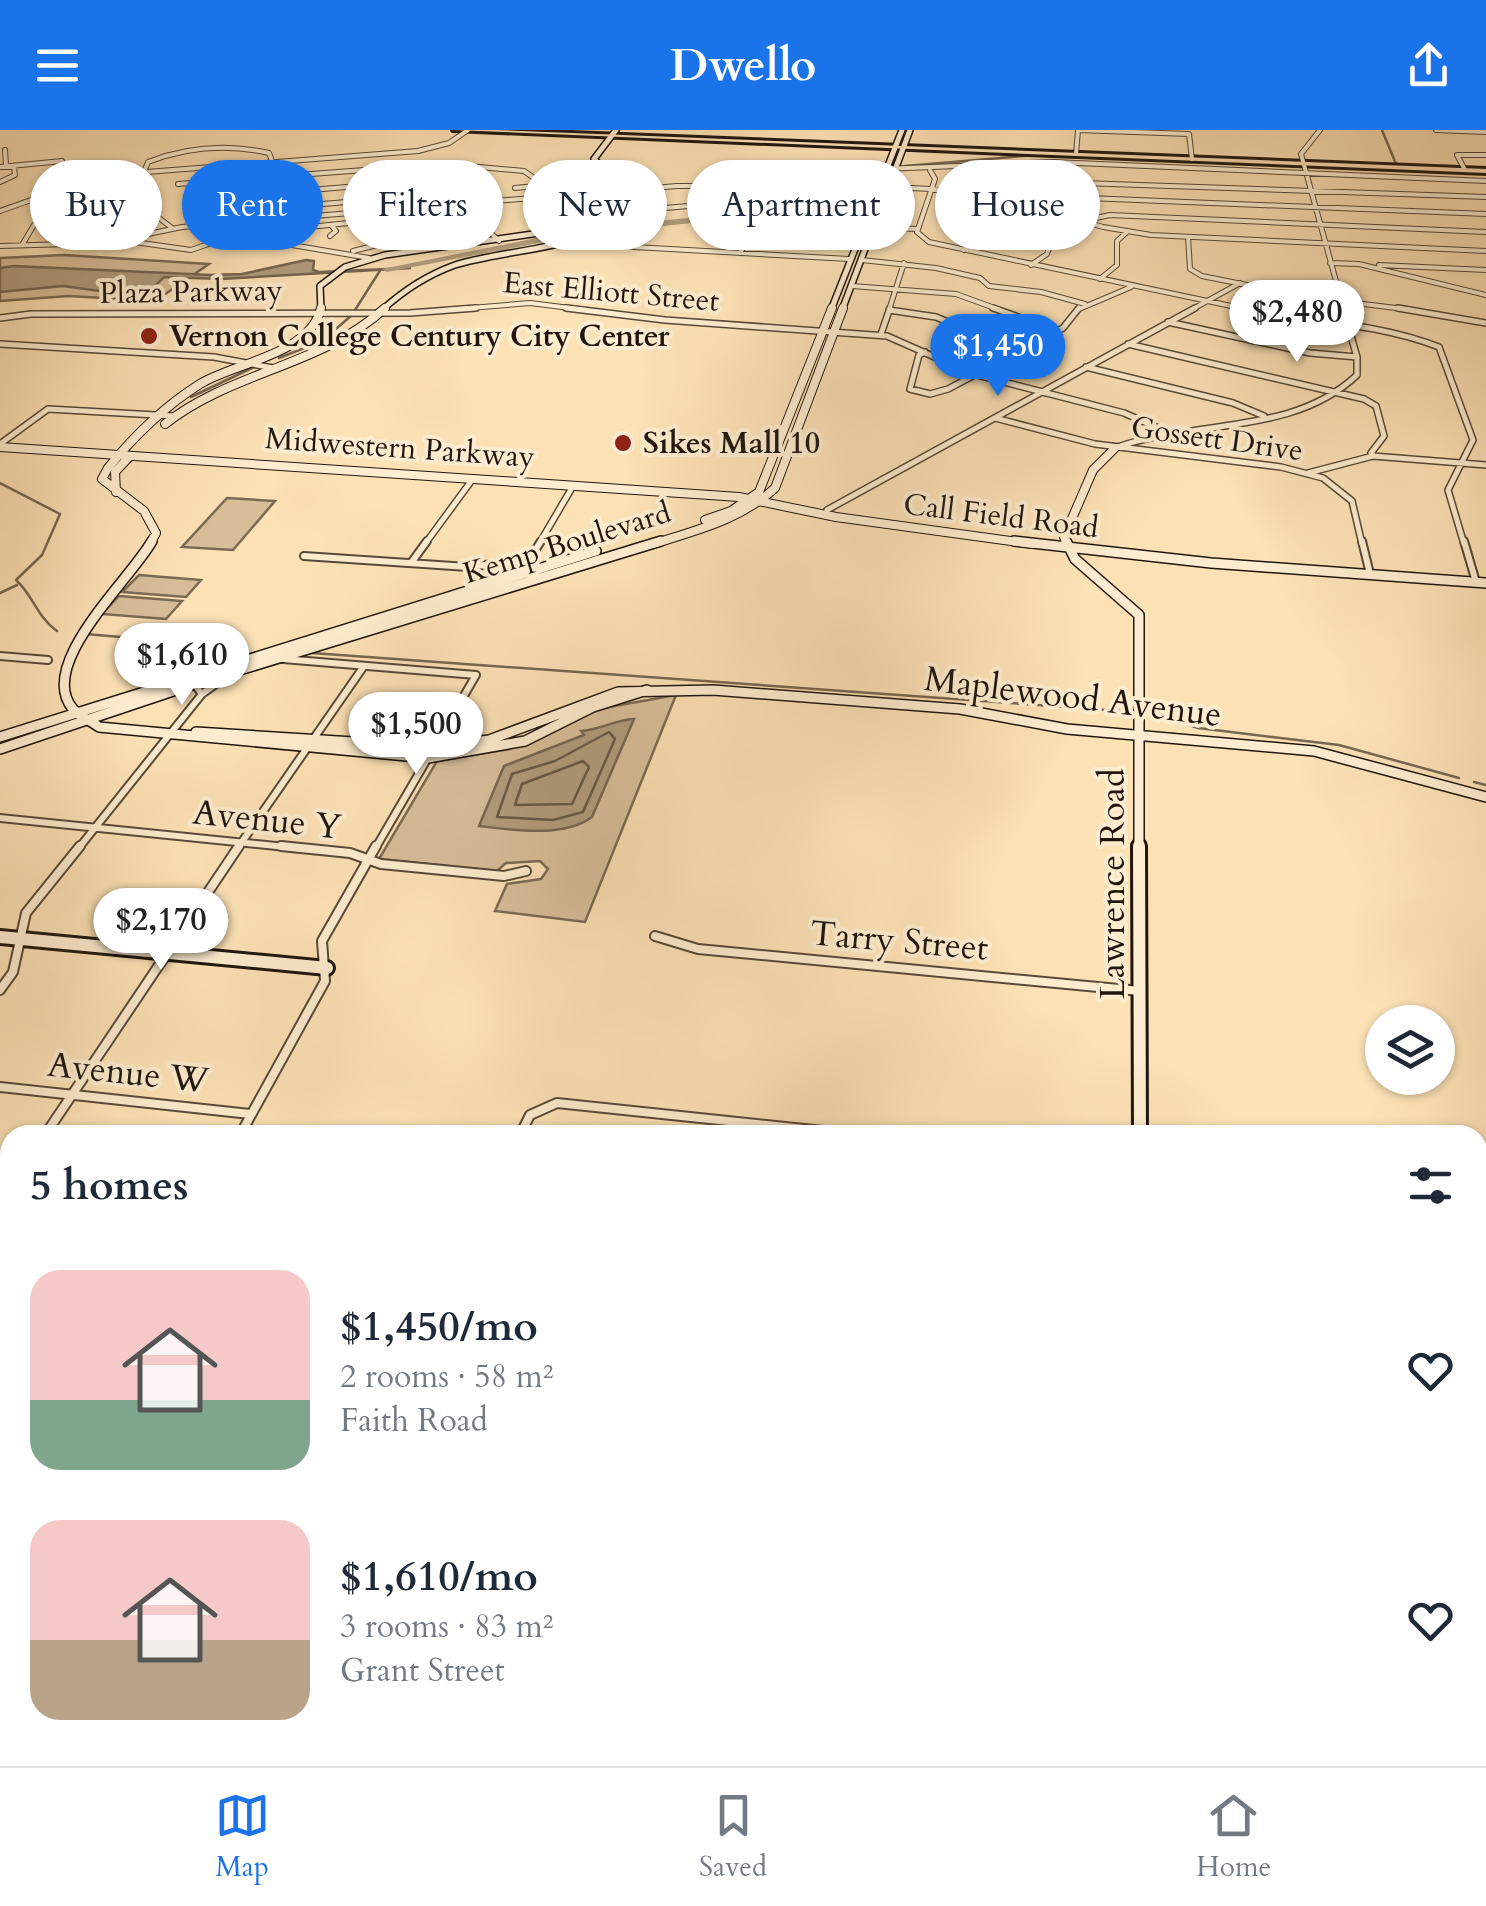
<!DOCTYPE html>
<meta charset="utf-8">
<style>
:root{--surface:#fff;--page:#f6f6f7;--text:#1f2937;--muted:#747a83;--line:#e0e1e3;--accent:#1a73e8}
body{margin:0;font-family:Cardo,serif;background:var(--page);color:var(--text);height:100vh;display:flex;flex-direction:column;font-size:38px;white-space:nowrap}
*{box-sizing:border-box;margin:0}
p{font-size:32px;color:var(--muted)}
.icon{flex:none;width:55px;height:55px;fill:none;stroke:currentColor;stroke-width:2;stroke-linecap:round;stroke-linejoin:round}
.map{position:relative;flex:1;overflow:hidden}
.drawer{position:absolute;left:0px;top:995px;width:1488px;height:642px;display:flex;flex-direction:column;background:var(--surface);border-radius:30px 30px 0 0;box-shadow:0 2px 8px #0004}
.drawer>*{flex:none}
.guide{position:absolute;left:30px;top:30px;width:1428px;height:90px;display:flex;gap:20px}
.buttons{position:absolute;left:1365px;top:875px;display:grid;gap:20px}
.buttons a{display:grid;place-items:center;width:90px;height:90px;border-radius:50%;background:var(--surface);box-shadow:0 2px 8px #0004;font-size:50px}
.price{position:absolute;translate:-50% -85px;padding:0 22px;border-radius:35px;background:#fff;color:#222;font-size:32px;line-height:65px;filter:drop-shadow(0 2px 5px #0008)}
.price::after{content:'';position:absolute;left:50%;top:60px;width:30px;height:22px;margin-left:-15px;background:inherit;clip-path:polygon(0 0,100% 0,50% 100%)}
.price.current{background:var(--accent);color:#fff}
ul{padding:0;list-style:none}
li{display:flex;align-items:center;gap:30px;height:250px;padding:0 30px}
li span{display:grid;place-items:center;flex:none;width:280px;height:200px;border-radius:30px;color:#555}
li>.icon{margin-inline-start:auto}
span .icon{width:120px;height:120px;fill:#fffc;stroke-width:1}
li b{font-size:42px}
h2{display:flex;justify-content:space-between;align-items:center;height:120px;padding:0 30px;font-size:42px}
.tag{padding:0 35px;border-radius:45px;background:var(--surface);box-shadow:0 2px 8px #0004;font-size:35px;line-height:90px}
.tag.current{background:var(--accent);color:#fff}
header{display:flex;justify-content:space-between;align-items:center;height:130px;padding:0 30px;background:var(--accent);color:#fff;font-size:45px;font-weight:700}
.menu{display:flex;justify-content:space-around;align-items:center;height:140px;border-top:2px solid var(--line);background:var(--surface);font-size:28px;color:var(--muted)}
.menu a{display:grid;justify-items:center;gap:5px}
.menu .current{color:var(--accent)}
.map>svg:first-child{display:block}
.green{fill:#d7be99;stroke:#7c6a54;stroke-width:2.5}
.water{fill:#b19c7d;stroke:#776651;stroke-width:2.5}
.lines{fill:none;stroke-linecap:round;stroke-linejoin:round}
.shore{stroke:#685946;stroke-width:2.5}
.stream{stroke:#776651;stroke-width:2.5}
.river{fill:#b19c7d;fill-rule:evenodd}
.street-far4-casing{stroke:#574938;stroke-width:6}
.street-far3-casing{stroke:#574938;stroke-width:8}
.street-far2-casing{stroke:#574938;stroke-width:10}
.street-far1-casing{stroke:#574938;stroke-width:12}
.street-casing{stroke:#574938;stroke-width:15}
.secondary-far4-casing{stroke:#20160f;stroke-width:8}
.secondary-far3-casing{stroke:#20160f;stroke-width:10}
.secondary-far2-casing{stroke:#20160f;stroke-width:12}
.secondary-far1-casing{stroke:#20160f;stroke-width:18}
.secondary-casing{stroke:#20160f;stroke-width:20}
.primary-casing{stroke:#20160f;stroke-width:6}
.highway-casing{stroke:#20160f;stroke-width:5}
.street-far4{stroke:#fdeccf;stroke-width:4}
.street-far3{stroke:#fdeccf;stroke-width:5}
.street-far2{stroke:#fdeccf;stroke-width:6}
.street-far1{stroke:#fdeccf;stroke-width:8}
.street{stroke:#fdeccf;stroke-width:10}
.secondary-far4{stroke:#fdeccf;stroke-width:5}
.secondary-far3{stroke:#fdeccf;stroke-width:8}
.secondary-far2{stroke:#fdeccf;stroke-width:9}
.secondary-far1{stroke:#fdeccf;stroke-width:12}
.secondary{stroke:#fdeccf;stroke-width:15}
.primary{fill:#fce1b5;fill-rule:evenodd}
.highway{fill:#fce1b5;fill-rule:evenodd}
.poi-dot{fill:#8f2418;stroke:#fdeccf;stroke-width:4}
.labels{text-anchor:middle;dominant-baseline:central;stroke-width:8;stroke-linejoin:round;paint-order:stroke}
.far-street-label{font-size:30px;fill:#20160f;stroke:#fdeccf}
.far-poi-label{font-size:30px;font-weight:bold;fill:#20160f;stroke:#fdeccf;text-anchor:start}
.street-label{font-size:35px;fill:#20160f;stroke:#fdeccf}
</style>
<header><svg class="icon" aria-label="menu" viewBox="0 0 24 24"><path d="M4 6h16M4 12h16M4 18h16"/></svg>Dwello<svg class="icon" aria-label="share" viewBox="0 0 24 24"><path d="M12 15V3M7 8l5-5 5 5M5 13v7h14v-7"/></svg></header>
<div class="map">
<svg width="1486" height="1636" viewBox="0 0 1486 1636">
<rect width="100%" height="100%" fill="#fce1b5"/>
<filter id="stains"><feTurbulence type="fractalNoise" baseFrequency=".002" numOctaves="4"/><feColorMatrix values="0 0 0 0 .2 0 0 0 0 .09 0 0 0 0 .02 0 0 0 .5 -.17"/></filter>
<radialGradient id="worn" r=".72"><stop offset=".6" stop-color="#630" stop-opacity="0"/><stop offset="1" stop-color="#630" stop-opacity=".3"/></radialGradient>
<path class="green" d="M64,125L209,134L155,171L69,166L0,171V128Z
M227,368L275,371L233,420L182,417Z
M139,445L201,450L186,467L122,462Z
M119,466L182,471L166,489L102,484Z
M676,565L585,792L495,781L507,754L541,749L548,739L540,731L506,733L497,741L379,729L437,631L510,619L598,579Z"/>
<path class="water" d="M306,130L314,131L313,140L319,142L411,138L221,149L164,147L144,167L63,156L0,162V138L14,136L211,145L242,144Z
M634,589L592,687C564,708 513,700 479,696L504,636L584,605L581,601C600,600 614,590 634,589Z"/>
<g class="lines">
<path class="shore" d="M609,602L615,609L583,682L553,690L497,687L512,644L555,631Z
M583,631L589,637L572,674L515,675L522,654Z"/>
<path class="stream" d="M1382,0L1396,34
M905,36L1035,25L1240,33
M1362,38L1486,43
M355,180L381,139
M279,228L322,211L352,185
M191,267L254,237
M0,353L60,384L42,425L16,450C33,465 37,487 57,501
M0,463L17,455
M85,504L228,516
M312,523L1122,581
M1156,584L1198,598L1339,615L1459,648
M1474,652L1486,655"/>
<path class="river" d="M861,71L864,75L586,104L387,142L382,139L586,98Z"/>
<g class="street-far4-casing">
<path id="street-far4" d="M1078,0L1189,4L1192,29
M1320,0L1301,24L1344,180
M1436,0L1486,2
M1076,24L1078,0
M445,34V43L465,73
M398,35L416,49L435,76
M0,37L62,31
M883,39L1054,32L1486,51
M930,40L935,49L917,102L929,112L1250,180
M1465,40L1457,25H1486
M144,42L148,32C187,17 228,14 269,23L275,39L244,70L258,102L286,114L369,128
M997,50L1486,67
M0,52L15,45L14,37L6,35L5,20
M452,53L470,52
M178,54L445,34L524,41L558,65
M515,58L545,55
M280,62L283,75L290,77L391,68L384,54
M572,64L582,76L563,89L577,97
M203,69L418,51
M460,73L499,111
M640,80L762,70L774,58
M0,81L82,52L121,44L418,21L449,13L468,0
M61,84L103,100L96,112
M258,102L390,89L406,91L411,100L405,108L353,121
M330,106L336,101L331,95
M586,106L634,117L849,129
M1188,107L1190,139L1202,146L1307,167L1412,180
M405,110L423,108L411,104
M127,111L191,120L217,111L213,95
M22,115L34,95L113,66L145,77L172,98
M0,116L104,113L182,97L677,56L855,55L987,62L1103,97L1151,105L1486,121
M964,120L982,111L988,95L1001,85L1088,68L1486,84
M740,123L754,100L769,94L918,99
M862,130L936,138L980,148L989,156L1041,162L1085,174
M1330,133L1359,134L1486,165
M1031,135L1047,124L1057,96L1110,85L1486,102
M1379,135L1486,140
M1100,149L1117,135V111L1127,102
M852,156L956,164L1000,180
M446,180L530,173L586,180
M889,180L904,133
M1077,180L1131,157
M1191,180L1240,153"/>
</g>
<g class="street-far3-casing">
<path id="street-far3" d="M566,178L665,190L887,206L973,244L1124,283L1172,304
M993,178L1058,201
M1238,178C1305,192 1375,192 1439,217L1473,310L1448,360L1464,414
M1398,178L1486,193
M889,180L936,187L1017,221
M0,188L31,184L410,183L476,178
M1168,192L1310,223L1357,227
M881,204L890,178
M0,214L214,227L273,238
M1128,214L1364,269L1376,276L1384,306L1371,323L1374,326
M925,222L919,225L910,259L930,264L948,259L1063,198L1079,178
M1086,237L1233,273L1264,286
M995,288L1095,314L1281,337L1323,348L1352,371L1362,414
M0,314L48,279L174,286
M1115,318C1194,289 1293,306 1357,245V227L1343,178
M1308,343L1373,326L1486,335
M827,380L1195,178
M425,414L472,350
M539,414L573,356"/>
</g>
<g class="street-far2-casing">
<path id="street-far2" d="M1362,411L1370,444
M1464,411L1476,452
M304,426L468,437L511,432L531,441
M511,432L536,419L541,411
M411,433L427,411
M0,526L48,530
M283,529L476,545L375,719
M202,564L227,546
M0,688L306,719
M78,719L202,564L194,554
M237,719L364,536"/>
</g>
<g class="street-far1-casing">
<path id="street-far1" d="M281,716L350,723L381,734L504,746L526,741
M655,806L698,819L1140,861
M0,860L13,842L26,783L80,716
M0,957L250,984
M45,1005L239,716
M240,1005L325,851L322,811L376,716
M520,1005L530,985L557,973L861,1005
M0,1073L10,1058"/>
</g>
<g class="street-casing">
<path id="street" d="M0,1124L10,1126
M1478,1502L1486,1503
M1141,1628V1636
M716,1636L717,1628
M869,1636L870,1628"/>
</g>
<g class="secondary-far4-casing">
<path id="secondary-far4" d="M321,180L320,156L345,137L385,125L582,97L614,84L628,64L594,29L616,0
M382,180C404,160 427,145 455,135C505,118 625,118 645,63L607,35
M831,180L902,0
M842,180L910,0"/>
</g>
<g class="secondary-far3-casing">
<path id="secondary-far3" d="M165,294C232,241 322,236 385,178
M0,317L739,367L836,387L1033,414
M116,362L115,342L129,327
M705,390L731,381L759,362L832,178
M150,414L156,403L144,381L102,349L108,338C134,306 165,276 200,254C236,232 310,225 321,178
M653,414C697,400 740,390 775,358L843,178
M1067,414L1064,407L1093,340L1115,318"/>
</g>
<g class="secondary-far2-casing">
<path id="secondary-far2" d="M152,411C131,449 35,535 73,579C80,586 91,591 99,597L428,628L525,611L593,577L647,560
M1014,411L1211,433L1486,453
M1066,411L1075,429L1139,485V719
M196,602L434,617L489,610L618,562L713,560L960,579L1067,599L1314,621L1486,667
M0,607L596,421
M0,619L194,554L661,411"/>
</g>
<g class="secondary-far1-casing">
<path id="secondary-far1" d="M1139,716L1140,1005
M0,807L327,838"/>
</g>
<g class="secondary-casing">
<path id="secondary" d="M1478,1201L1486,1200
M1478,1412L1486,1410
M0,1537L10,1535
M1414,1628V1636
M599,1636L635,1628"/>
</g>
<g class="primary-casing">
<path id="primary" d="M453,0H495L1486,39V43Z"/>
</g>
<g class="highway-casing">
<path id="highway" d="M1486,1264V1280L1478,1282V1266Z
M1486,1314V1330L1478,1332V1316Z
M10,1609V1628H18L0,1633V1611Z
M245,1628H300L296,1636H241Z
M338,1628H383L379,1636H334Z"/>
</g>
<use href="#street-far4" class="street-far4"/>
<use href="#street-far3" class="street-far3"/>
<use href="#street-far2" class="street-far2"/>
<use href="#street-far1" class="street-far1"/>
<use href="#street" class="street"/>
<use href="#secondary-far4" class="secondary-far4"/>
<use href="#secondary-far3" class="secondary-far3"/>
<use href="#secondary-far2" class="secondary-far2"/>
<use href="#secondary-far1" class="secondary-far1"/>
<use href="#secondary" class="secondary"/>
<use href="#primary" class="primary"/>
<use href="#highway" class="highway"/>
</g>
<g class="poi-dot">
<circle cx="149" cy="206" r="10"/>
<circle cx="623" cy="313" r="10"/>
</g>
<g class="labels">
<g class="far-street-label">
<text transform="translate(191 162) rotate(-1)">Plaza Parkway</text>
<text transform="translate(611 162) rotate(5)">East Elliott Street</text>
<text transform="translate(1217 309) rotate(8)">Gossett Drive</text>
<text transform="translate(400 318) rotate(4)">Midwestern Parkway</text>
<text transform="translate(1001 386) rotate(7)">Call Field Road</text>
<text transform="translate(567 413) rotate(-17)">Kemp Boulevard</text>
</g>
<g class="far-poi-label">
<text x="169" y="206">Vernon College Century City Center</text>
<text x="643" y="313">Sikes Mall 10</text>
</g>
<g class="street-label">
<text transform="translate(1073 567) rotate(7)">Maplewood Avenue</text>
<text transform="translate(267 690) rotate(6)">Avenue Y</text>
<text transform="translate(1113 754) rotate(-90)">Lawrence Road</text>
<text transform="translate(899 811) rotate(5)">Tarry Street</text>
<text transform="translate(128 943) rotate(6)">Avenue W</text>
</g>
</g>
<rect width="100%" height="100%" filter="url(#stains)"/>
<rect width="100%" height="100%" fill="url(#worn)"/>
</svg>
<div class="buttons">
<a><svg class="icon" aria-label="layers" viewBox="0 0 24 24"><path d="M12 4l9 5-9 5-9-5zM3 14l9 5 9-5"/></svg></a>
</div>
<b class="price" style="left:1297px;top:235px">$2,480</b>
<b class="price current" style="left:998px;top:269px">$1,450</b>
<b class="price" style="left:182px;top:578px">$1,610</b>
<b class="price" style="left:416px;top:647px">$1,500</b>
<b class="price" style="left:161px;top:843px">$2,170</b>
<div class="guide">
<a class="tag">Buy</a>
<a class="tag current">Rent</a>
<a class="tag">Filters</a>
<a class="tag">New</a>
<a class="tag">Apartment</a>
<a class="tag">House</a>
</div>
<section class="drawer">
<h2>5 homes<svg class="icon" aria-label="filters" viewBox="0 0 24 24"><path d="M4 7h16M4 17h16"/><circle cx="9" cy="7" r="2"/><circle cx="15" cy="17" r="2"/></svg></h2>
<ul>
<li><span style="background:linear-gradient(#f6c9c9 65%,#7fa58c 0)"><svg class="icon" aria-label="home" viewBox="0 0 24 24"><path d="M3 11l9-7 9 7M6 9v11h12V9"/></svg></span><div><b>$1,450/mo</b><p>2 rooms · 58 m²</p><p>Faith Road</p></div><svg class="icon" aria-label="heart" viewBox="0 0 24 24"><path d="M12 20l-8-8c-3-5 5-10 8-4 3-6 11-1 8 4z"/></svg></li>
<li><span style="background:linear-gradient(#f6c9c9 60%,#b9a48a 0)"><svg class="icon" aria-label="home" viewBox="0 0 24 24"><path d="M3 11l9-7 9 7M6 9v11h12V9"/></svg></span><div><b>$1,610/mo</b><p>3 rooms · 83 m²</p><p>Grant Street</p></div><svg class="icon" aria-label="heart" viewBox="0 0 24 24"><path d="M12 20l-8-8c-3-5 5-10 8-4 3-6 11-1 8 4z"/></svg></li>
</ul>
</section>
</div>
<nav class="menu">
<a class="current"><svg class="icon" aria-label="map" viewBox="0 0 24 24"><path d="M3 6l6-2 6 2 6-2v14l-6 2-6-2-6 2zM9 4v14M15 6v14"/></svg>Map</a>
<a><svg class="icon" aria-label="saved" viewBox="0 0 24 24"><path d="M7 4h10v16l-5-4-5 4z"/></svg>Saved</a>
<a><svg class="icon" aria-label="home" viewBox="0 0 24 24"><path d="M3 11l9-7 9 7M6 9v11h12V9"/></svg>Home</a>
</nav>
